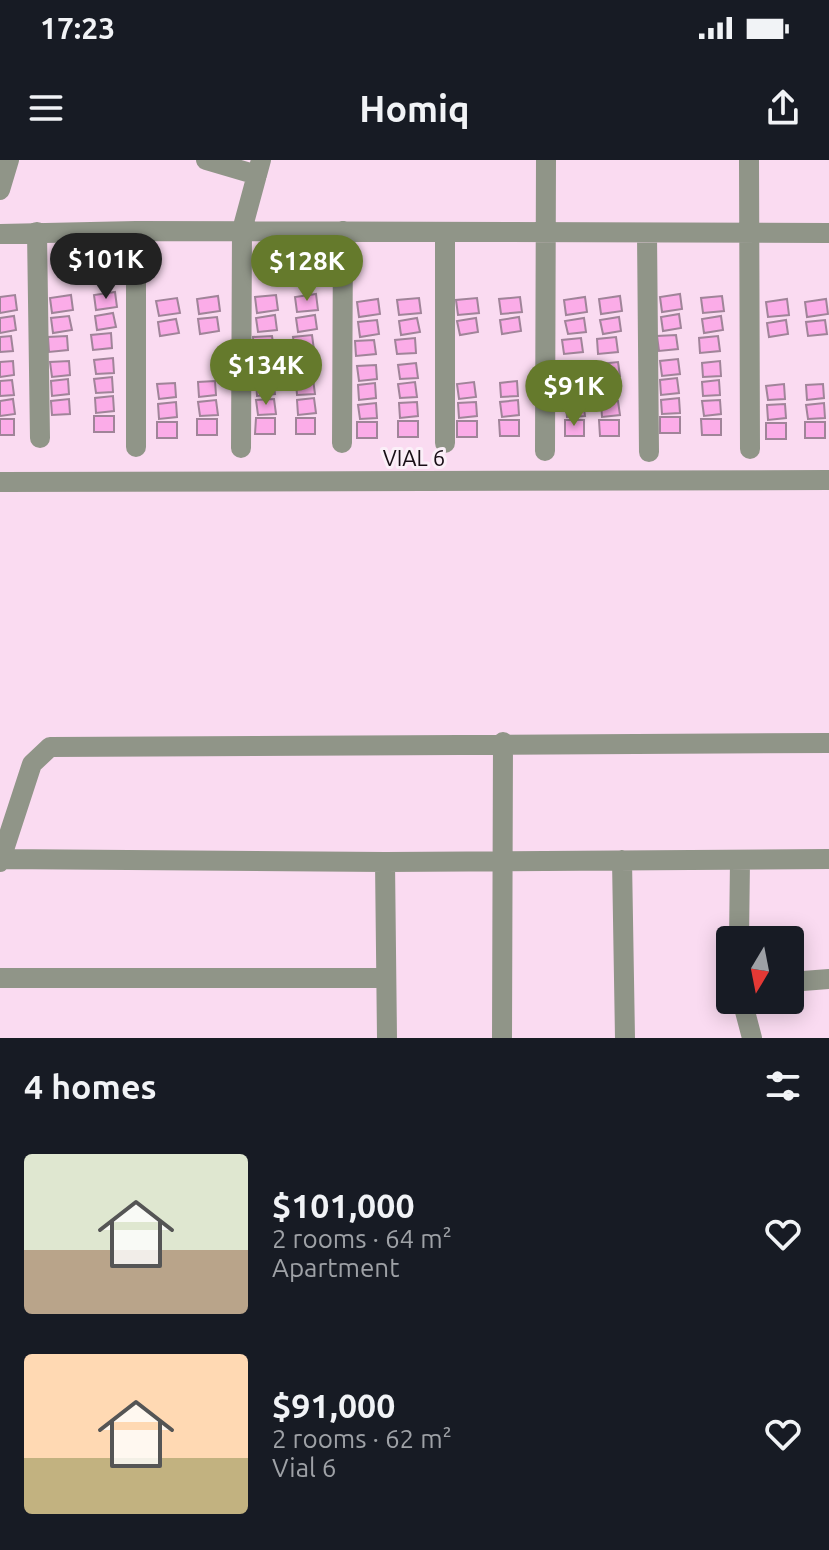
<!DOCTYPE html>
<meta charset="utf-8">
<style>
:root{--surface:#171b24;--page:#242831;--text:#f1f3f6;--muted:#9ea1a6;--accent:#657a2c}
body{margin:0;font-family:Ubuntu,sans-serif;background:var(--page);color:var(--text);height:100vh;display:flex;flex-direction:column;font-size:30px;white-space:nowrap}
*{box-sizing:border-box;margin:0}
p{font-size:26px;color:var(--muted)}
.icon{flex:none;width:44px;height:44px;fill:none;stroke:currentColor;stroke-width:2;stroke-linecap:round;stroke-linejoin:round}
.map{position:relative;height:878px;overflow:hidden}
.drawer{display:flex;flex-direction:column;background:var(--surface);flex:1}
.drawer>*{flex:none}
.needle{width:52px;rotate:190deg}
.buttons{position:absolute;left:716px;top:766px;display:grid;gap:16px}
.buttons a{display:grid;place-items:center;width:88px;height:88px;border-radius:8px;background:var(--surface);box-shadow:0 4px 20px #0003;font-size:40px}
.price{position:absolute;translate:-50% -68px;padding:0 18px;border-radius:28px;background:var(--accent);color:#fff;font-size:26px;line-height:52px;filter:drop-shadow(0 2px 4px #0008)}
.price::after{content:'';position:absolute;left:50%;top:48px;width:24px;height:18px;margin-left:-12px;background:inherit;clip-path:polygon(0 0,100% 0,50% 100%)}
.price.active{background:#222;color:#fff}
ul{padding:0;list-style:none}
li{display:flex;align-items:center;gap:24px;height:200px;padding:0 24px}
li span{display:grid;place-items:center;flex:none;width:224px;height:160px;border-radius:8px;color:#555}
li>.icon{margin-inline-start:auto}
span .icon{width:96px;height:96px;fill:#fffc;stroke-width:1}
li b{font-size:34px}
h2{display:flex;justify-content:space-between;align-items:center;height:96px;padding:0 24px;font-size:34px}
.status{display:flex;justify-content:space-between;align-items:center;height:56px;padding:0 40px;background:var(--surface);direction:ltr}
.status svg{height:22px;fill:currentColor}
header{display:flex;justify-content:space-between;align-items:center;height:104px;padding:0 24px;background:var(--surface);font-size:36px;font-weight:700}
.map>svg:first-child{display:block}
.building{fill:#fbace8;stroke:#a08499;stroke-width:2}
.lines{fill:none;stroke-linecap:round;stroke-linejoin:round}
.minor{stroke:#909588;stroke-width:20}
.labels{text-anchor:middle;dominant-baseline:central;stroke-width:6;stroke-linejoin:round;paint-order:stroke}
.street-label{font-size:22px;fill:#180e16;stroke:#fbeff8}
</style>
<div class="status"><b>17:23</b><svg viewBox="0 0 49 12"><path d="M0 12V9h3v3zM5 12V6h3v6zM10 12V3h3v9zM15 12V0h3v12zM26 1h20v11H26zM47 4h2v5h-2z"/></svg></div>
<header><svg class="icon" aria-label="menu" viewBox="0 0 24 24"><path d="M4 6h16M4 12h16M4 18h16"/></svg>Homiq<svg class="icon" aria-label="share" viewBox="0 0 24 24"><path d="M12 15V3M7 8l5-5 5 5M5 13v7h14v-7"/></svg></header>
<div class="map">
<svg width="829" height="878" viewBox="0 0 829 878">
<rect width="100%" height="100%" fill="#fadbf1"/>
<path class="building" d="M115,132L117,147L96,150L94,135Z
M316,134L318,150L297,152L295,137Z
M680,134L682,149L662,152L660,137Z
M15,135L17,150L0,153V137Z
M71,135L73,150L52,153L50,138Z
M276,135L278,150L257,153L255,137Z
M218,136L220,151L199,154L197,139Z
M620,136L622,151L601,154L599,139Z
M722,136L724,151L703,153L701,138Z
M520,137L522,152L501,154L499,139Z
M585,137L587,152L566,155L564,140Z
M177,138L180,153L159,156L156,141Z
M419,138L421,153L399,155L397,140Z
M477,138L479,153L458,155L456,140Z
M378,139L380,154L359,157L357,142Z
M787,139L789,155L768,157L766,142Z
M826,139L828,154L807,157L805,142Z
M113,153L116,167L97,170L95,156Z
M679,154L681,168L663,171L661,157Z
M275,155L277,170L258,172L256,158Z
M315,155L317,169L298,172L296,158Z
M14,156L16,170L0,173V158Z
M69,156L72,170L53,173L51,158Z
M721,156L723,170L704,173L702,159Z
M217,157L219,171L200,174L198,159Z
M519,157L521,171L502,174L500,160Z
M619,157L621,171L603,174L600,160Z
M417,158L420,172L401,175L399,161Z
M476,158L478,172L460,175L457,161Z
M584,158L586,172L568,174L565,161Z
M176,159L179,173L160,176L158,162Z
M377,160L379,174L360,177L358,162Z
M786,160L788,174L769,177L767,163Z
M825,160L827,174L808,176L806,162Z
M111,173L112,188L93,190L91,175Z
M312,175L314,190L295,191L293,177Z
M676,175L678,189L659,191L657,176Z
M11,176L13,191L0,192V177Z
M67,176L68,190L49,192L48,177Z
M272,176L274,190L254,192L253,177Z
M718,176L720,191L700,193L699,178Z
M616,177L618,192L598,194L597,179Z
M415,178L416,193L397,194L395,180Z
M581,178L583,192L564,194L562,180Z
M374,180L376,194L356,196L355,181Z
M113,198L114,213L96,214L94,200Z
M678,199L680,214L662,216L660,201Z
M274,200L276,215L257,217L256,202Z
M314,200L316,214L297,216L296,202Z
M13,201L14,215L0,217V202Z
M69,201L70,215L52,217L50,202Z
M720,201L721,216L703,217L702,203Z
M583,202L585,217L566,219L565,204Z
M618,202L620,216L601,218L600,204Z
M416,203L418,218L400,219L398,205Z
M376,205L377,219L359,221L357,206Z
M112,217L113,232L96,233L94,219Z
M677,218L679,233L661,235L660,220Z
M68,219L69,234L52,236L51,221Z
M273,219L275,234L257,236L256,221Z
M313,219L315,234L297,235L296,221Z
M12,220L14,235L0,236V221Z
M719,220L720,235L703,236L702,222Z
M215,221L216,235L199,237L198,222Z
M517,221L518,236L501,237L500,223Z
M617,221L618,236L601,237L600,223Z
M415,222L417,237L400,238L398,224Z
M474,222L476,237L459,239L457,224Z
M582,222L584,236L566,238L565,223Z
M175,223L176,237L159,239L157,224Z
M375,223L376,238L359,240L358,225Z
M784,224L785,239L768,240L766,226Z
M823,224L824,238L807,240L806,225Z
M113,236L114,251L96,253L95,238Z
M314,238L316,253L298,255L297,240Z
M679,238L680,253L662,254L661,240Z
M13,239L15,254L0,256V241Z
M69,239L70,254L52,255L51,241Z
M274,239L276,254L258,255L256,240Z
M216,240L218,255L200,256L198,242Z
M518,240L519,255L502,257L500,242Z
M720,240L721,254L704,256L702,241Z
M583,241L585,256L567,257L566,243Z
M618,241L620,255L602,257L601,242Z
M176,242L177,257L159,259L158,244Z
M417,242L418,256L400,258L399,243Z
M476,242L477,256L459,258L458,243Z
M376,243L377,258L360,259L358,245Z
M824,243L825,258L808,259L806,245Z
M785,244L786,258L768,260L767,245Z
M94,256H114V272H94Z
M660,257H680V273H660Z
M256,258H275V274H255Z
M296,258H315V274H296Z
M0,259H14V275H0Z
M197,259H217V275H197Z
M701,259H721V275H702Z
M499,260H519V276H500Z
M565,260H584V276H565Z
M599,260H619V276H600Z
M398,261H418V277H398Z
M457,261H477V277H457Z
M157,262H177V278H157Z
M357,262H377V278H357Z
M805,262H825V278H805Z
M766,263H786V279H766Z"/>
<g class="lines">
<path class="minor" d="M206,0L257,15
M749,0L750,289
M0,30L9,0
M37,72L40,278
M445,72V283
M0,74L136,71L829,73
M647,74L649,292
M342,283L343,71
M136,287V71
M241,288L242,70L261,0
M545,291L546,0
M0,322L829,320
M1,699L385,702L829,699
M622,700L625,878
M0,702L32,604L50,587L829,583
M385,702L387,878
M739,780L740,701
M0,818H385
M790,822L829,819
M742,840L752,878
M502,878L503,582"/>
</g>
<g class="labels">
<g class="street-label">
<text x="414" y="297">VIAL 6</text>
</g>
</g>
</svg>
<div class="buttons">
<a><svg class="needle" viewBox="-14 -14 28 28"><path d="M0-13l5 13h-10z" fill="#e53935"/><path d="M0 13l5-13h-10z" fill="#9ea1a6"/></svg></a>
</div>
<b class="price active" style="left:106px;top:141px">$101K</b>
<b class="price" style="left:307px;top:143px">$128K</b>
<b class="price" style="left:266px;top:247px">$134K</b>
<b class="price" style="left:574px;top:268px">$91K</b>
</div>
<section class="drawer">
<h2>4 homes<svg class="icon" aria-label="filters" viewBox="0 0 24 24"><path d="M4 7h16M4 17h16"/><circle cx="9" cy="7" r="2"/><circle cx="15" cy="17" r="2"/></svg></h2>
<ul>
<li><span style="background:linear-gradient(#dfe7d0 60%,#b9a48a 0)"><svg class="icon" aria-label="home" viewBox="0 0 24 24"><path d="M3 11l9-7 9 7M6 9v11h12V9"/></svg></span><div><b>$101,000</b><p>2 rooms · 64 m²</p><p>Apartment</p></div><svg class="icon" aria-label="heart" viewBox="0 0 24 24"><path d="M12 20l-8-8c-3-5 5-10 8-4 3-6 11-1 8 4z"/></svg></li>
<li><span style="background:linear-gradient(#ffd9b3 65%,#c2b280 0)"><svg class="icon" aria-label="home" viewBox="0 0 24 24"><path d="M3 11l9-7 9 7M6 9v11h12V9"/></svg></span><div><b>$91,000</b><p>2 rooms · 62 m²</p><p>Vial 6</p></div><svg class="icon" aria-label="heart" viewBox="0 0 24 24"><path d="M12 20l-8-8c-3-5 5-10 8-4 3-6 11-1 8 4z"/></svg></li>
</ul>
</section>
